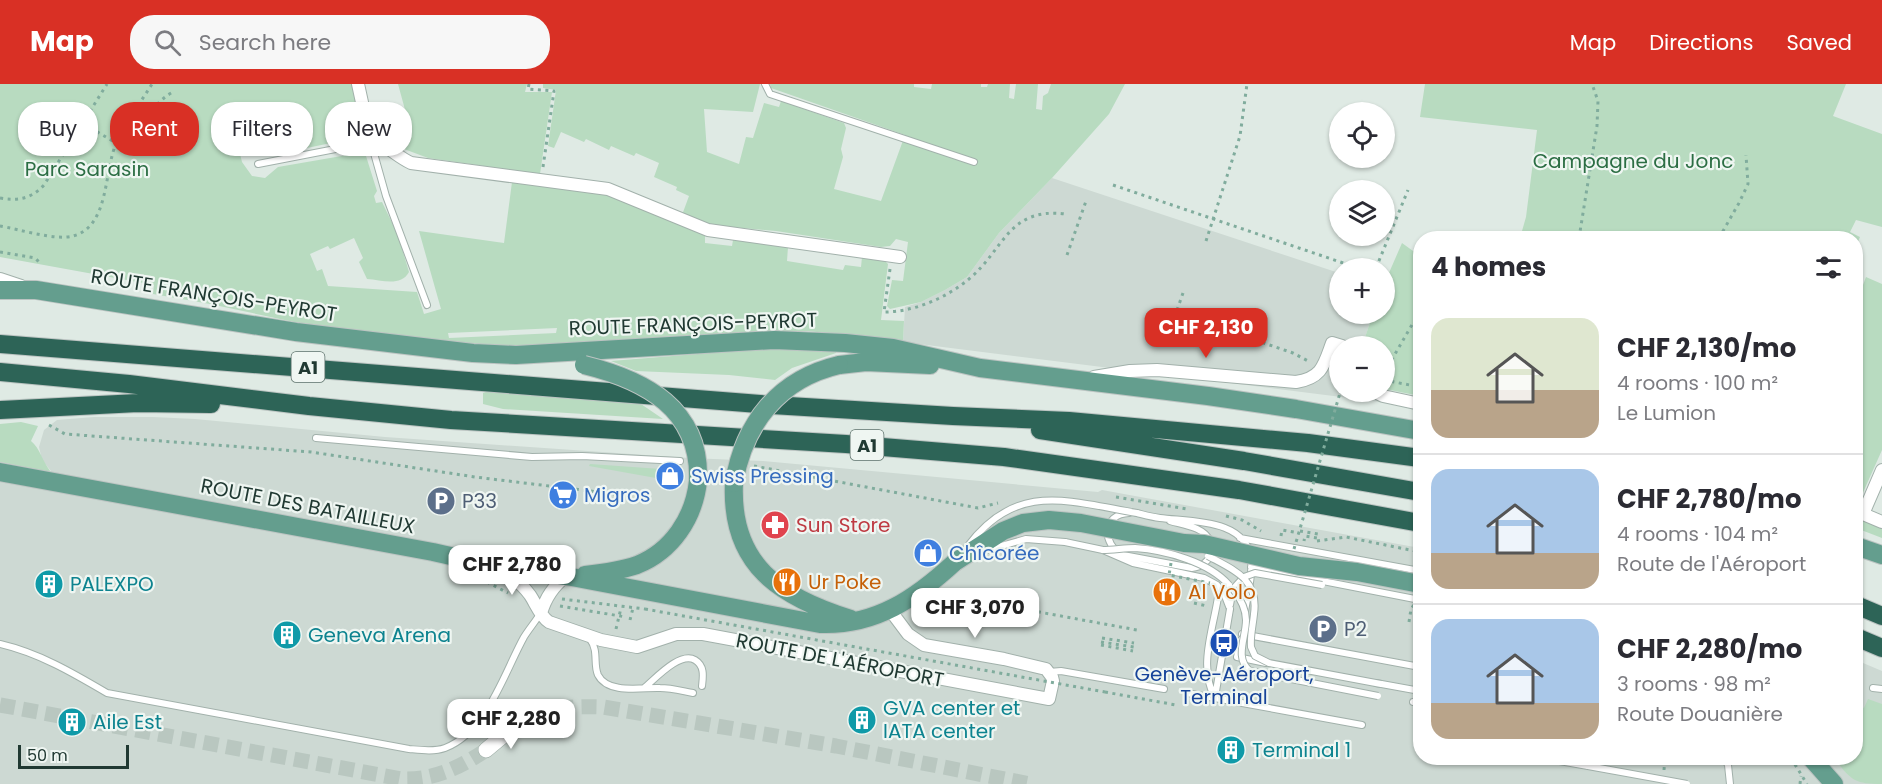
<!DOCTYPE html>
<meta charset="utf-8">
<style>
:root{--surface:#fff;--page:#f7f7f7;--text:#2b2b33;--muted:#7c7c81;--line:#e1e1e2;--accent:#d93025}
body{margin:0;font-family:Poppins,sans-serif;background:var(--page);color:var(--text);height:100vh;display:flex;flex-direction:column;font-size:22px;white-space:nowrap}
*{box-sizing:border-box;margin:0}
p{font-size:20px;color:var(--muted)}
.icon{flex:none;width:33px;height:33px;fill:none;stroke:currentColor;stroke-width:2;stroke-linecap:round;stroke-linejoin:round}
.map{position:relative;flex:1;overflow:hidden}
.side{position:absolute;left:1413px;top:147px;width:450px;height:534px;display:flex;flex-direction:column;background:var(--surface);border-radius:24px;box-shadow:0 2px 4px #0004}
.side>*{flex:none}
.guide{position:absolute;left:18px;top:18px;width:570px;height:54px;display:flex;gap:12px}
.controls{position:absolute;left:1329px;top:18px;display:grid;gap:12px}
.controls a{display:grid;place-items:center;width:66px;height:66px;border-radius:50%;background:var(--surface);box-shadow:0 2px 4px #0004;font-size:30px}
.scale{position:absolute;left:18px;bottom:15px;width:111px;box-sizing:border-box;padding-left:6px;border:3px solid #203932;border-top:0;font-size:16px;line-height:21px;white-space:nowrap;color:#203932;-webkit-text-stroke:4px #eff6f2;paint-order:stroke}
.price{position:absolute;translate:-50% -51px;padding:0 14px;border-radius:12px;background:#fff;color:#222;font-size:20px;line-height:39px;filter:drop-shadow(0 2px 3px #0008)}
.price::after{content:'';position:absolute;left:50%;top:36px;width:18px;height:14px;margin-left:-9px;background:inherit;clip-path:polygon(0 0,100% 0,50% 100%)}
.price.on{background:var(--accent);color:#fff}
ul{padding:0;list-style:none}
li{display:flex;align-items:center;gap:18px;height:150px;padding:0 18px}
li+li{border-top:2px solid var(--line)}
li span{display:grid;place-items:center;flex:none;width:168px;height:120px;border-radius:18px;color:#555}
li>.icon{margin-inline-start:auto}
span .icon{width:72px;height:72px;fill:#fffc;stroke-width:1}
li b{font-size:26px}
h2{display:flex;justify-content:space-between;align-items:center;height:72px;padding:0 18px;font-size:26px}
.pill{padding:0 21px;border-radius:24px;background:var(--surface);box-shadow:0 2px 4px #0004;font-size:21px;line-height:54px}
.pill.on{background:var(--accent);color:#fff}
header{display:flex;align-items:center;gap:36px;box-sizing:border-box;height:84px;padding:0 30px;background:var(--accent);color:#fff}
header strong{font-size:28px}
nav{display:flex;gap:33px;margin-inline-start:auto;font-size:21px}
.search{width:420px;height:54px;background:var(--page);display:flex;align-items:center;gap:15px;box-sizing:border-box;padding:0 21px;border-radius:24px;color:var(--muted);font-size:22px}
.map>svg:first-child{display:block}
.built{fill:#cdd9d3}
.green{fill:#b8dbc0;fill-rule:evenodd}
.water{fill:#87c5ce}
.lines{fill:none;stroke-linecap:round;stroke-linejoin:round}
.tertiary-tunnel{stroke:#b9c7c0;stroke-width:15;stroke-dasharray:15 8;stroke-linecap:butt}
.service-casing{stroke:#a2b1ab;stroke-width:8}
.minor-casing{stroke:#a2b1ab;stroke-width:14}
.tertiary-casing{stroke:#a2b1ab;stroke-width:16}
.primary-casing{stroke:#bcc4c2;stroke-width:20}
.motorway-casing{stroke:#bcc4c2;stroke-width:20}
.path{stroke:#80ac9d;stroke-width:3;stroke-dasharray:3 4.5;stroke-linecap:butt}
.service{stroke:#fff;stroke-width:6}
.minor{stroke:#fff;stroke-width:12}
.tertiary{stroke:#fff;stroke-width:15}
.primary{stroke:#649e8e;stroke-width:18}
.motorway{stroke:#2d6457;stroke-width:18}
.service-bridge-casing{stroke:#a2b1ab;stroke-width:8;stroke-linecap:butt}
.primary-bridge-casing{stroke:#bcc4c2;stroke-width:20;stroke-linecap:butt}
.path-bridge{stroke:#80ac9d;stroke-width:3;stroke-dasharray:3 4.5;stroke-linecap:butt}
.service-bridge{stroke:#fff;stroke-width:6}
.primary-bridge{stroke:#649e8e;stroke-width:18}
.labels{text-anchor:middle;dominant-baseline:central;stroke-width:4.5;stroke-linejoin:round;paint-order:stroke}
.shield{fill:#eff6f2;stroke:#5e726c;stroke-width:1.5}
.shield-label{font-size:18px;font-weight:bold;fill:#203932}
.park-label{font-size:20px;fill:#2c6e44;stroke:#eff6f2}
.street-label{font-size:20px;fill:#203932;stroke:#eff6f2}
.shop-label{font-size:20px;fill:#366cbe;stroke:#eff6f2;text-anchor:start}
.service-label{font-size:20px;fill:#4e5e75;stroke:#eff6f2;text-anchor:start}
.health-label{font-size:20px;fill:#be3a42;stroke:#eff6f2;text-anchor:start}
.food-label{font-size:20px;fill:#c56008;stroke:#eff6f2;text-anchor:start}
.culture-label{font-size:20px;fill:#0d838f;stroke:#eff6f2;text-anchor:start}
.transit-label{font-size:20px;fill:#164399;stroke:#eff6f2}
</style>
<header>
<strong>Map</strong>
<div class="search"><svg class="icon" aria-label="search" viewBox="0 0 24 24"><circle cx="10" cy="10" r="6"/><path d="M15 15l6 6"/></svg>Search here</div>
<nav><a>Map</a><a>Directions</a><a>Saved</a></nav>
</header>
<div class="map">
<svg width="1882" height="700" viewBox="0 0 1882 700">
<rect width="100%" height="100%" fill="#dfeae4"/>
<path class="built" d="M1052,94L1339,189L1340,230H1373L1362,262H1340V308H1383L1381,318L903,258L905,223L921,218L945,206L967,193L999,149Z
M94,333H153L195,335L385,353L689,374L763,377L1098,408L1102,406L1420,464V674H1856V576L1882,587V700H0V398L51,407V387L42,376L39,363L44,346L57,336Z"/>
<path class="green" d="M0,0H352L361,39L350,55L283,69L269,60L257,66L248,60L240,70L242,78L252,92L265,94L278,83L359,69L366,72L377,107L374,112L376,119L382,118L398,151L409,188C401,203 382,196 367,195L359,178L363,174L354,154L330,165L328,162L310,170L317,187L322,185L328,202L417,208L424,230L441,225L419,147L504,159L512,98L614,112L705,150V159L732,162L733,156L788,163L787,177L843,186L845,181L861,183L862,173L885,177L888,180L881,236L904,237L903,258L808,247L745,249L561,263L502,262L428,256L294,238L210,220L153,210L154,201L0,173ZM557,244L556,249L449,254L448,249Z
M398,0H527L525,8H552L540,90L428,74L404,65L393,50L390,37L407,33Z
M543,0H760L753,28L704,25L707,68L739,80L746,53L753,54L764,19L779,23L781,17L844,39L846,44L841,65L843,73L834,105L881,117L905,51L771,4L770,0H914V3L931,5L932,0H981V3H987L988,0H1010L1009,14L1014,15L1016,0H1038L1036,25L1042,26L1043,12L1048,9L1051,0H1125L1109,30L1052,94L999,149L967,193L945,206L921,218L890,225L887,222L892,196L903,197L908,158L896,155L890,162L881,163L776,147L710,141L682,131L689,112L676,106L677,103L654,93L659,79L636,69L634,72L611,62L609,66L586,55L584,58L561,48L554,64L548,62L556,6L543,4Z
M1425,0H1846L1833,32L1882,50V143L1856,136L1850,148L1860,153L1856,162V154H1520L1526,133L1537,46L1420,33Z
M1402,159L1420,172V312L1385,305L1384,262H1362L1373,230H1384L1385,198Z
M1866,193L1882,200V366L1857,422L1856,198L1863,201Z
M797,265L836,267V269L792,284L775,296L729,291L636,287L611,277L747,266Z
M489,307L641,320L663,335L503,325L483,320V309Z
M21,338L38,342L31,357C40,364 42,377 51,388L0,378V340Z
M590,380L661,385L667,396L589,382Z
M1856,433L1882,444V454L1856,444Z
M1868,615L1882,620V700C1854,700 1851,696 1834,674H1856V620L1864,624Z"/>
<path class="water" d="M163,23H170C184,34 162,63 146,58C142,45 152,28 163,23Z"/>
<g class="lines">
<path class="tertiary-tunnel" d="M0,621L402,695C434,696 459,684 486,666
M516,641C545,623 569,622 603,623L836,662L1030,700"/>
<g class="service-casing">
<path id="service" d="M765,0L770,10L974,78
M258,80L356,61L370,55L386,112L427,221
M316,354L532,373L582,372L680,377
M1129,429C1102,430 1101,460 1123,471L1192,484C1202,483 1207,478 1212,470
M1137,429C1145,431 1152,433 1160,434C1190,438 1248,434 1251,477C1253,493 1247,512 1245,528
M1170,437C1184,441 1204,443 1210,457
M1240,454L1420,487
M1065,458L1103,466L1133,479L1204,494L1217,501L1225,512L1230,525
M1251,483L1420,516
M1230,521L1233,505L1244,493
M1242,550L1420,583
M590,555C599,567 593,580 598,591C608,611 644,603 660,604C671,604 682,607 693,609
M1241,556L1237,573L1266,579
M0,560C39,569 73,589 107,609L409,665C420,666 434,668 445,664C487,648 504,589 524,553C529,545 535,538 540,530
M1049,588L1061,587L1164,605
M1376,599L1420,607
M644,604C655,595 680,567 695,576C705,582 703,593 702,602
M1873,604L1882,605
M1187,609L1362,641
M1413,618L1420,619
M1417,651H1420
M1542,674L1588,682
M1724,674L1728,681L1730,700"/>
</g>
<g class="minor-casing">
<path id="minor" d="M358,0L370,55C386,60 396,72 411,79L608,105L708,146L900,173
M0,195L21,202
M1094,293L1130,287L1157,286L1296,298C1322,294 1324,281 1332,259L1342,262
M1375,308L1383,312L1420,320
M1856,427L1882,438
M1863,430L1882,386
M501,486C513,493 522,500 530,511C536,520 540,532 549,538L601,556L637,563L676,550H703L1049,615L1053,597L1052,593L1046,585L1004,575L924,561L908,550L890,526
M541,529C546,513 553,503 566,492"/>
</g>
<g class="tertiary-casing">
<path id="tertiary" d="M486,666L516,641"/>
</g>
<g class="primary-casing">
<path id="primary" d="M0,206H36L296,248L473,269L516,271L774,256L845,259L893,264L980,284L1208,312L1296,325L1420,347
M839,281L866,278L930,281
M0,388L433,468L495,482L566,492L820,540C876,542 916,514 955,478
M734,399C730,481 780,513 851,535
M1856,462L1882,471
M585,491C603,489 620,487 637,481C672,467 694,434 698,397
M1811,674L1834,700"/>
</g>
<g class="motorway-casing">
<path id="motorway" d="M0,260L772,321L953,332L1069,337L1308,359L1420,374
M0,288L129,300L309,322L451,336L846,360L1004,373L1239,406L1420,439
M0,326L138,319L211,320
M1040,346L1244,377L1420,408
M1856,521L1882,532
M1856,553L1882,564"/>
</g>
<path class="path" d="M529,0L528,5L554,7L543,83
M84,40L116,59L125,60C145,44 150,20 173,8
M1113,101L1358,184
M0,114C18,117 31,115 44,101L107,0
M0,142C19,145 55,157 73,152C111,142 103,84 118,55C127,36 141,18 152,0
M1579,154L1597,42L1598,17L1592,0
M1719,154L1739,119L1748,100L1746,71
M1206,157L1240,52L1247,0
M0,168L35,174L41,180
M1067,171L1086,117
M1376,184L1408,106
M890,185L884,228C914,228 946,214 969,195C1004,166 1008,123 1065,130
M1420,205V211
M1183,209L1176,229L1293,269L1310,278
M1384,289L1420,227
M1384,296L1420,303
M1340,309L1341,308
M49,341L65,350L311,368L475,393L615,410L613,417
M754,382L978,424L998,419
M1116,413L1187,425
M1226,432L1242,436L1261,447
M1300,447L1318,450L1317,454L1305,452L1304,457
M1281,452L1282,446L1299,449
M1317,457L1346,453L1420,468
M487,498L508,509
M562,515L645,525
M1194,519L1207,522
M1001,521L1137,546
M560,522L626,533
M630,536L633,524
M616,545L621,524
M1102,554L1134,559
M1101,558L1134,563
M1101,561L1133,567
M1105,608L1176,621
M1791,674L1807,700
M1664,686L1665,674
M1800,700L1801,692"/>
<use href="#service" class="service"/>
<use href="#minor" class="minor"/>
<use href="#tertiary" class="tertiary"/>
<use href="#primary" class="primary"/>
<use href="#motorway" class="motorway"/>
<g class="service-bridge-casing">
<path id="service-bridge" d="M967,463C1016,397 1067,417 1137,429
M987,466L1026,455L1065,458
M1103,466C1113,466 1125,464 1135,464C1165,466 1209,478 1229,501
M1208,472C1234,486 1259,495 1254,530C1253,541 1250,552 1251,563L1255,572L1269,579L1381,600
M1244,493L1255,489L1322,501
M1233,505C1240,514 1246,524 1246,536C1246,554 1234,574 1250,587L1378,612
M1215,613L1230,525
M1215,614C1198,583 1213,546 1218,513
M1588,682L1687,700"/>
</g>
<g class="primary-bridge-casing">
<path id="primary-bridge" d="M584,281C645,296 701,325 698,397
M734,399C744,339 779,295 839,281
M955,478L1003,447L1023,439L1049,436L1081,439L1184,459L1204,460L1299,482L1357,488L1420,500"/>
</g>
<path class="path-bridge" d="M1294,465L1340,309
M1171,479L1169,491L1210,499
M645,525L1105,608
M1409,538L1411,525L1418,515"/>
<use href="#service-bridge" class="service-bridge"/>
<use href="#primary-bridge" class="primary-bridge"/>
</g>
<defs>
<g id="shop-disc" transform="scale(1.5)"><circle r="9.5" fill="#3f7fe0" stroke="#eff6f2"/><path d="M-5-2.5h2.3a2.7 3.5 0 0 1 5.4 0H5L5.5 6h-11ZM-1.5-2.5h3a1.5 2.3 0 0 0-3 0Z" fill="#fff"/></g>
<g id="supermarket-disc" transform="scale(1.5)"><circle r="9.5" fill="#3f7fe0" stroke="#eff6f2"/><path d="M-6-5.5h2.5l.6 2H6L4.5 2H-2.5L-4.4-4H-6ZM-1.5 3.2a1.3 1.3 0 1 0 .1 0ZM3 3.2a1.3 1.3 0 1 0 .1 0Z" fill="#fff"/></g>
<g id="parking-disc" transform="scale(1.5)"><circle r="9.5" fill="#5c6f8a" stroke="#eff6f2"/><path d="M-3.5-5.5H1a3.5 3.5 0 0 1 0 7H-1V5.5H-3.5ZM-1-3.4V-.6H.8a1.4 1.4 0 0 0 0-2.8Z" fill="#fff"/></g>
<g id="pharmacy-disc" transform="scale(1.5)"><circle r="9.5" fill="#e0444e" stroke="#eff6f2"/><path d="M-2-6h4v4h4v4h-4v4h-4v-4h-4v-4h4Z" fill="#fff"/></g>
<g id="restaurant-disc" transform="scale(1.5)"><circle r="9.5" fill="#e8710a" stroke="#eff6f2"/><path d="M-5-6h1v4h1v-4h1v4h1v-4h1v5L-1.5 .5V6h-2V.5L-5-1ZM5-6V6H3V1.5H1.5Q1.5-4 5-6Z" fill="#fff"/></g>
<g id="building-disc" transform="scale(1.5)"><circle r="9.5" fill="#0f9aa8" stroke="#eff6f2"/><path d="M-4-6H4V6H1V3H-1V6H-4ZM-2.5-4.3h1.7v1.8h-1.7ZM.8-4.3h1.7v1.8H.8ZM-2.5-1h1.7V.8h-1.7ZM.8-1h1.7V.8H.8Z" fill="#fff"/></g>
<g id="bus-disc" transform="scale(1.5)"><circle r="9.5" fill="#1a4fb4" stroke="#eff6f2"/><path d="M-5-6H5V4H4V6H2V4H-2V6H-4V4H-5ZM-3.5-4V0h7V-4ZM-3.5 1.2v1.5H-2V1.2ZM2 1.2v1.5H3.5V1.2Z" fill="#fff"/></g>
</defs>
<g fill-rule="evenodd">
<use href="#shop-disc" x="670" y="392"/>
<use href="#supermarket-disc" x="563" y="411"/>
<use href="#parking-disc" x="441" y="417"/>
<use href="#pharmacy-disc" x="775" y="441"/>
<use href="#shop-disc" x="928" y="469"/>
<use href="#restaurant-disc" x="787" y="498"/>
<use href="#building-disc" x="49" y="500"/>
<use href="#restaurant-disc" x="1167" y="508"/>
<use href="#parking-disc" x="1323" y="545"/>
<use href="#building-disc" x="287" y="551"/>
<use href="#bus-disc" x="1224" y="559"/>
<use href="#building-disc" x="862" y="636"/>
<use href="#building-disc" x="72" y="638"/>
<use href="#building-disc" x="1231" y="666"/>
</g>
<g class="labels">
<g class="shield">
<rect x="291.5" y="268" width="33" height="30" rx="4.5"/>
<rect x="850.5" y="346" width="33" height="30" rx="4.5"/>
</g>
<g class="shield-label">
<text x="308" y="283">A1</text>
<text x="867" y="361">A1</text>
</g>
<g class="park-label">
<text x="1633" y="77">Campagne du Jonc</text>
<text x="87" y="85">Parc Sarasin</text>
</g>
<g class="street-label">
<text transform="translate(214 211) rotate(9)">ROUTE FRANÇOIS-PEYROT</text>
<text transform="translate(693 240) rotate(-2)">ROUTE FRANÇOIS-PEYROT</text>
<text transform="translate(308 422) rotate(11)">ROUTE DES BATAILLEUX</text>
<text transform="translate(840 576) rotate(11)">ROUTE DE L'AÉROPORT</text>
</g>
<g class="shop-label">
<text x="691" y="392">Swiss Pressing</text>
<text x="584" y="411">Migros</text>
<text x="949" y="469">Chîcorée</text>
</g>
<g class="service-label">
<text x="462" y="417">P33</text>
<text x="1344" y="545">P2</text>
</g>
<g class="health-label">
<text x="796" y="441">Sun Store</text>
</g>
<g class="food-label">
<text x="808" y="498">Ur Poke</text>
<text x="1188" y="508">Al Volo</text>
</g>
<g class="culture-label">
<text x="70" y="500">PALEXPO</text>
<text x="308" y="551">Geneva Arena</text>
<text x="883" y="624">GVA center et<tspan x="883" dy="23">IATA center</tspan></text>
<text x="93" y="638">Aile Est</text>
<text x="1252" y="666">Terminal 1</text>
</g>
<g class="transit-label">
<text x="1224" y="590">Genève-Aéroport,<tspan x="1224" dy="23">Terminal</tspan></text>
</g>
</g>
</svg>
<div class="controls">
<a><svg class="icon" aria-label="locate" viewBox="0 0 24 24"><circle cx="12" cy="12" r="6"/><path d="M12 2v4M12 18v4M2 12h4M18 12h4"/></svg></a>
<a><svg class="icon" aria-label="layers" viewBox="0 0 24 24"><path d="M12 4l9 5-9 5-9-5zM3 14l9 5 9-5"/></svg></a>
<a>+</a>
<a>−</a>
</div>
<div class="scale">50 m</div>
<b class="price on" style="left:1206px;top:275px">CHF 2,130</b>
<b class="price" style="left:512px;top:512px">CHF 2,780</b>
<b class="price" style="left:975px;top:555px">CHF 3,070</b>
<b class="price" style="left:511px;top:666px">CHF 2,280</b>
<div class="guide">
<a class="pill">Buy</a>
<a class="pill on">Rent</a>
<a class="pill">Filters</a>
<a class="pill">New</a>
</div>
<section class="side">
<h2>4 homes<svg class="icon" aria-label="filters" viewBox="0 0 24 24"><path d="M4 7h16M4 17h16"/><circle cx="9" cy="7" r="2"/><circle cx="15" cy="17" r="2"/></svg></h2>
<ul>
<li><span style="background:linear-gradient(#dfe7d0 60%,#b9a48a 0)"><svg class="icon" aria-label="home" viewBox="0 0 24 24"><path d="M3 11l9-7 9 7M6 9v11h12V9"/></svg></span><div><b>CHF 2,130/mo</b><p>4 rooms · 100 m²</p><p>Le Lumion</p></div></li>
<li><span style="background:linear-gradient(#a9c7e8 70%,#b9a48a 0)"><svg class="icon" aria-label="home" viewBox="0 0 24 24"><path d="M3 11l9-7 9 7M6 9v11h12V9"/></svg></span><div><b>CHF 2,780/mo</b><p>4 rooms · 104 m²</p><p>Route de l'Aéroport</p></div></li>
<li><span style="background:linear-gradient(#a9c7e8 70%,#b9a48a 0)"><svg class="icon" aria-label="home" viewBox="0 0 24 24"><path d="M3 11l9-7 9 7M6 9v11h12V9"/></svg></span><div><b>CHF 2,280/mo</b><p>3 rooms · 98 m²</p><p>Route Douanière</p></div></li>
</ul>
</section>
</div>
